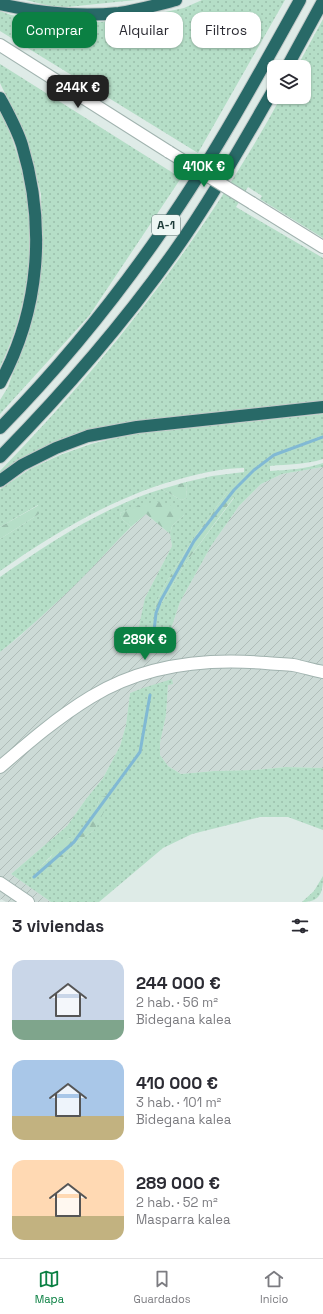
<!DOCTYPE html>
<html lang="es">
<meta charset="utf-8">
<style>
:root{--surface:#fff;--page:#f2f2f3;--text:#2b2b33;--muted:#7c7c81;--line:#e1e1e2;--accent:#0b8043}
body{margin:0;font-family:"Space Grotesk",sans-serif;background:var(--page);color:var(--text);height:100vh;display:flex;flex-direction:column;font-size:15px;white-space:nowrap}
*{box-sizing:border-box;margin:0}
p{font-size:13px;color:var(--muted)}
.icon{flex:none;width:22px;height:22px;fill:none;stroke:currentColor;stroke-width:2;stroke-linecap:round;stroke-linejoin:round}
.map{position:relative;height:902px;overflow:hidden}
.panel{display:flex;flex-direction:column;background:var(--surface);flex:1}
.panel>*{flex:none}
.guide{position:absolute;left:12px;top:12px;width:299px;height:36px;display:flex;gap:8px}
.fabs{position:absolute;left:267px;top:60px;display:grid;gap:8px}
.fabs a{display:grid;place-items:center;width:44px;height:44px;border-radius:8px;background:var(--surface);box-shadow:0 1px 3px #0004;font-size:20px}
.price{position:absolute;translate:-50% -34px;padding:0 9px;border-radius:8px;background:var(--accent);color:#fff;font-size:13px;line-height:26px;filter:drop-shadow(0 1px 2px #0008)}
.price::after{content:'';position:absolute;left:50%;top:24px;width:12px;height:9px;margin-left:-6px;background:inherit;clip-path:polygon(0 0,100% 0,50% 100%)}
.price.selected{background:#222;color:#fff}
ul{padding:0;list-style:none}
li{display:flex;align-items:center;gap:12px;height:100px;padding:0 12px}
li span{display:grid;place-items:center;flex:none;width:112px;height:80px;border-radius:12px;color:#555}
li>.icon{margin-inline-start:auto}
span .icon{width:48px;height:48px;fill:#fffc;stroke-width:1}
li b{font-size:17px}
h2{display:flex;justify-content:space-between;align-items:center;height:48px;padding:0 12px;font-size:17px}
.chip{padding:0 14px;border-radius:12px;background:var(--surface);box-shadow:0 1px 3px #0004;font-size:14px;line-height:36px}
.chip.selected{background:var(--accent);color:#fff}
.tab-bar{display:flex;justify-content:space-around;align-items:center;height:56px;border-top:1px solid var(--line);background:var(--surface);font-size:11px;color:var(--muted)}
.tab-bar a{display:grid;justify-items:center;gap:2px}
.tab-bar .selected{color:var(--accent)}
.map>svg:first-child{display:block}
.industrial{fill:url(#industrial-furrows)}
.grass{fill:url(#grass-dots);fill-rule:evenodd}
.forest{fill:url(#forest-firs)}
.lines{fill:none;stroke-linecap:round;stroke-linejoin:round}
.stream{stroke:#81b9d4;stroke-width:3}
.minor-casing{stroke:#a1b3af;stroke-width:14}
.highway-casing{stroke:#c0c8c7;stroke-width:14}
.minor{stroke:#fff;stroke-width:12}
.highway{stroke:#286967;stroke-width:12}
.minor-bridge-casing{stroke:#a1b3af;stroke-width:14;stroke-linecap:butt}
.minor-bridge{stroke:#fff;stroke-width:12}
.labels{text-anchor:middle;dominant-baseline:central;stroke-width:3;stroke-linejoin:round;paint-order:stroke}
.shield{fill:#eef7f4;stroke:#5c7370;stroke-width:1}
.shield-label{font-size:12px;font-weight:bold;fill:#1e3b38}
</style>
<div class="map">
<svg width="323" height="902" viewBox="0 0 323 902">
<defs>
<pattern id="industrial-furrows" width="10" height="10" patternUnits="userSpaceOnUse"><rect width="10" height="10" fill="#ccdad6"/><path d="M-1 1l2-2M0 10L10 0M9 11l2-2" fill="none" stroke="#afbcb8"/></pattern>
<pattern id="grass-dots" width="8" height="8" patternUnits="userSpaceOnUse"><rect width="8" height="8" fill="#b5dec7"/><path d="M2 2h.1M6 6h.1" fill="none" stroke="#9bbfac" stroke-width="1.8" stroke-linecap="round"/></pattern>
<pattern id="forest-firs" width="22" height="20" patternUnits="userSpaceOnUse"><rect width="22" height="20" fill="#b5dec7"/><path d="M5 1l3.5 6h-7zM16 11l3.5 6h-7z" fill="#9bbfac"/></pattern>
</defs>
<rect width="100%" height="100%" fill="#deebe7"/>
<path class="industrial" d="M323,467V768L286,767L254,770L214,771L181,774L168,766L160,755V743L166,715L168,684L172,680L130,693L126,725L120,746L103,778L86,799L67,826L11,874L51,902H6L1,899L0,900V652L20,636L83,577L116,541L146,514L170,534L172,546L145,598L170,651L172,626L180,602L211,546L239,506L261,484L282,474Z"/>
<path class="grass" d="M26,0H136L57,8Z
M202,0H285L198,153L0,31V11L11,15L67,24L128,20L184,8Z
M323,19V238L260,199L262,196L248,187L236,207L323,258V403L126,425L0,477V471C109,359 206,235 281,97H304V67H297Z
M0,64L181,178L89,316L0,414V400L8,387L31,320L42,256L41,194L24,133L0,83Z
M0,111C8,125 13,141 18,157C39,227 32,301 0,367Z
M323,414V459C305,465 288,464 270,466V471C288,470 305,469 323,463V467L282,474L261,484L239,506L211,546L180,602L172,626L170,651L137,650V636L145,598L172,546L170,534L172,526L184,515L131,509L120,513L122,519L131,527C114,543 99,561 82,578C56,603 29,629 0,652V577C49,543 105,506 162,489L181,500L187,498L186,482L212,476L244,472V468C225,468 206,472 187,477C117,495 59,530 0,571V539L39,514L38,505L0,527V489L2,488L30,469L60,455L91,444L132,434ZM227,492L234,498L187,561L158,609L155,605L167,581L192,541Z
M172,679L173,684L168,685L166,715L160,743V755L168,766L181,774L214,771L254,770L286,767L323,768V830L288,817H260L192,834L163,848L99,902H51L11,874L67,826L86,799L103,778L120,746L126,725L130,693L143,688ZM100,797L94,830L73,845L61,861L40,867L68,839L84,832L96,811Z
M323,876C323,892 321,902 302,902L314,891Z"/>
<path class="forest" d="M186,482L187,498L181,500L162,489Z
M227,492L234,497L187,561L158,609L155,605L167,581L192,541Z
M161,501L181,510L184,515L172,526L170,534L146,514L131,527L122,519L120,513L143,504Z
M39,505V514L0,539V527Z
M107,796L110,801L94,830L73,845L61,861L47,872L40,867L51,857L54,851L68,839L84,831L96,811L100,797Z"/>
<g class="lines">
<path class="stream" d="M152,649L156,613L161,600L194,541L234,490L254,470L274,455L323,437
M34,877L74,842L140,752L150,695"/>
<g class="minor-casing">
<path id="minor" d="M0,45L169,152
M252,203L323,247
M0,767C29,742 58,717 91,697C143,665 207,658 266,663C275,664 285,664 293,665C303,667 313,670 323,672
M0,883L28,902"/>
</g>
<g class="highway-casing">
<path id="highway" d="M0,4C39,13 79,17 119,13C139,10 157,5 176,0
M287,67L323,1
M0,98C8,113 17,129 22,145C46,225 40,310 0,383
M0,428C56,371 107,309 153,244C208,167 254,83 300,0
M0,457C63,393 122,325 174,252C211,200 242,144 274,89
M0,481L22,465L56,448L88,436L137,427L323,407"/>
</g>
<use href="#minor" class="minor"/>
<use href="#highway" class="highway"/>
<g class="minor-bridge-casing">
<path id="minor-bridge" d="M169,152L252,203"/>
</g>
<use href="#minor-bridge" class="minor-bridge"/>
</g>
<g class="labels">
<rect class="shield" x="152" y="215" width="28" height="20" rx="3"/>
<g class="shield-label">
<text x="166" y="225">A-1</text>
</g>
</g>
</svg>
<div class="fabs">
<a><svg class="icon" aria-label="layers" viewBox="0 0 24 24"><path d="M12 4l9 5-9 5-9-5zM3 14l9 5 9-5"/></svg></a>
</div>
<b class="price selected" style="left:78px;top:109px">244K €</b>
<b class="price" style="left:204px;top:188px">410K €</b>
<b class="price" style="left:145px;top:661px">289K €</b>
<div class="guide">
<a class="chip selected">Comprar</a>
<a class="chip">Alquilar</a>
<a class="chip">Filtros</a>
</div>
</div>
<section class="panel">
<h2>3 viviendas<svg class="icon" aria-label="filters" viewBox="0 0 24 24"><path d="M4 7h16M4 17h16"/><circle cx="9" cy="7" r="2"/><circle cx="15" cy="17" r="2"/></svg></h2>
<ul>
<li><span style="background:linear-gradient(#c9d6e8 75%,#7fa58c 0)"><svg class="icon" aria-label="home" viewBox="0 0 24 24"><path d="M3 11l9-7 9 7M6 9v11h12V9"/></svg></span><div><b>244 000 €</b><p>2 hab. · 56 m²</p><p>Bidegana kalea</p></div></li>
<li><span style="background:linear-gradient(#a9c7e8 70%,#c2b280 0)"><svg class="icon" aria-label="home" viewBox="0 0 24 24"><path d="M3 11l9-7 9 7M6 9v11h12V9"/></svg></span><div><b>410 000 €</b><p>3 hab. · 101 m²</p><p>Bidegana kalea</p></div></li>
<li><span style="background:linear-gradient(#ffd9b3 70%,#c2b280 0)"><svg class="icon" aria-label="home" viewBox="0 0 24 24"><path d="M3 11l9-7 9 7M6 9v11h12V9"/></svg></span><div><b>289 000 €</b><p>2 hab. · 52 m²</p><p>Masparra kalea</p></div></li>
</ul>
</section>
<nav class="tab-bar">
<a class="selected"><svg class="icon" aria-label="map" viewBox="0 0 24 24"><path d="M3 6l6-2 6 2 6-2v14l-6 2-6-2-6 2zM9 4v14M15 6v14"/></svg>Mapa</a>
<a><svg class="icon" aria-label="saved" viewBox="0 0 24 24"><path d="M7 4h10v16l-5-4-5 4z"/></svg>Guardados</a>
<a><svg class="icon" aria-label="home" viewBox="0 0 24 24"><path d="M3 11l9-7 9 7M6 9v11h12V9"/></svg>Inicio</a>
</nav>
